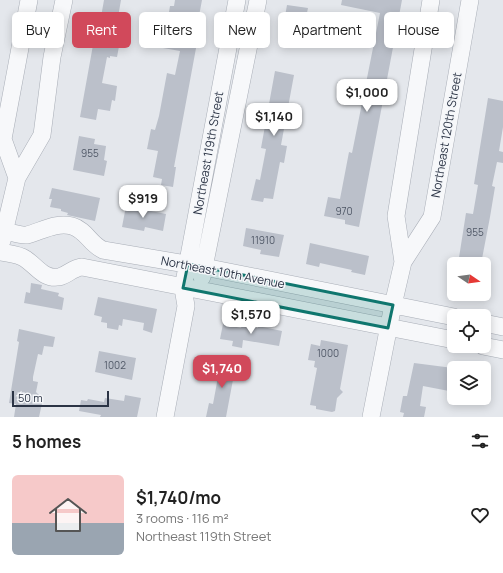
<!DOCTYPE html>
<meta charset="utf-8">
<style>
:root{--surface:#fff;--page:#f6f6f6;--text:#222;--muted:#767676;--line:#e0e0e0;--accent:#d1495b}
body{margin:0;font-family:Manrope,sans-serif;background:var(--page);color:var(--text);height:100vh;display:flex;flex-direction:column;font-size:15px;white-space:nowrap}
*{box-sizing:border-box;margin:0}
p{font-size:13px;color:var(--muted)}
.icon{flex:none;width:22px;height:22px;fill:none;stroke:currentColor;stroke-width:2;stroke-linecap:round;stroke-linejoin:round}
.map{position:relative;height:417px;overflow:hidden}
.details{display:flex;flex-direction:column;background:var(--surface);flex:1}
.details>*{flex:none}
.banner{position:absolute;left:12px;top:12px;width:479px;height:36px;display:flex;gap:8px}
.needle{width:26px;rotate:103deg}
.controls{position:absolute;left:447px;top:257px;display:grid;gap:8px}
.controls a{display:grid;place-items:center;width:44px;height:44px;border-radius:6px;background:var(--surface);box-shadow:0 2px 10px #0003;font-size:20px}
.scale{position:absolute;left:12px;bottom:10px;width:97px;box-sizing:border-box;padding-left:4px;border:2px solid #2b3445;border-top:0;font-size:11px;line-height:14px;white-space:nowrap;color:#2b3445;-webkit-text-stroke:3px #f4f6f9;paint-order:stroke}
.price{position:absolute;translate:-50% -34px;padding:0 9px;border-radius:8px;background:#fff;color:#222;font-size:13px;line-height:26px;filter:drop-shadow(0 1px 2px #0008)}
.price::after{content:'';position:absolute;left:50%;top:24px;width:12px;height:9px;margin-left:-6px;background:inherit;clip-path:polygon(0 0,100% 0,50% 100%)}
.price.current{background:var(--accent);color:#fff}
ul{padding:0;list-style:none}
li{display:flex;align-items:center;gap:12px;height:100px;padding:0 12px}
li+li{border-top:1px solid var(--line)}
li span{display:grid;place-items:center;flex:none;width:112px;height:80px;border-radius:6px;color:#555}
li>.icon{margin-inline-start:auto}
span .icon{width:48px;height:48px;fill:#fffc;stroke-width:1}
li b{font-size:17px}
h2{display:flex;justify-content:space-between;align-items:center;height:48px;padding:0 12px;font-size:17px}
.tag{padding:0 14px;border-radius:6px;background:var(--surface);box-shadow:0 2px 10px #0003;font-size:14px;line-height:36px}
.tag.current{background:var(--accent);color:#fff}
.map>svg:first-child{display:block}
.building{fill:#bbc0ca}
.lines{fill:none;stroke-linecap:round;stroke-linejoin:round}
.minor-casing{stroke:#a9aeb7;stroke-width:18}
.minor{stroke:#f7f8fa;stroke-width:17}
.marked{fill:#0f766e;fill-opacity:0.2;stroke:#0f766e;stroke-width:3;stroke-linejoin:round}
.labels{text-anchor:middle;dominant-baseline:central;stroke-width:3;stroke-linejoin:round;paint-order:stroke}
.number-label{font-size:10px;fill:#4f5766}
.street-label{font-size:12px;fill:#2b3445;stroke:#f4f6f9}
</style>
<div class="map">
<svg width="503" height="417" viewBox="0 0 503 417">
<rect width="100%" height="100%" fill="#e4e7ec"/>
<path class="building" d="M104,0H121L114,40L120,41L117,57L110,56V58L107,57L102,83L117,86L115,101L112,100L110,111L98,109L96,120L80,117L95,34H98Z
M175,0H202L196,32H199L174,167H176L173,187L161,185L162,179L153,177L158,151L147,149L151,129L155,130L159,116L167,73L175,75L180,51L163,48L170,6H174Z
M342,0H402L359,227L345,224V220L324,216L328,197L340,199L349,152L352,153L380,13L341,5Z
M287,5L308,8L302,37L282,33Z
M275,71L294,75L281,145L287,146L284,163L280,162L273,199L264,198L263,202L251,200L256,179L260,180L266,149L261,148Z
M488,98L503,101V127L499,151L503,152V163L497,162L492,186L495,187L490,217L481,264H458L466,213L473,214L478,185L474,184Z
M79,136L95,139L94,144L106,146L104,160L107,161L104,176L73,170Z
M52,188L100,198L95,221L67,215L68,213L61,211V209L50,207L52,199H49Z
M126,206L166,214L163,231L145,227L144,231L122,227Z
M246,228L284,235L279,257L260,254L261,250L243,246Z
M310,243L369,256L365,275L351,272L352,270L320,263L319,267L306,264Z
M31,283L42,285L41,289L59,293L58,296L64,298L62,310L24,303L26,292L30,293Z
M98,297L157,309L152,333L143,330L144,323L123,319L122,326L119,325L118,330L107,328V323L101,322L102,317L94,315Z
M223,324L241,328L242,325L258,328V326L282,331L279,346L243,340L242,348L232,346L233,341L220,339Z
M19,329L55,337L53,347L44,346L42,355L38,354L33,377V381L38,382L36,392L43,399L39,417H14L16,404L9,403L19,342L17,341Z
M321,340L348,345L340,389L343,392L337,398L335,411L332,412L316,409V406L310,405L317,368L314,367L315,361L308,360L311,344L320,346Z
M99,351L136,358L132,380L95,372Z
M216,358L230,361L229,368L235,369L226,417H206L209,403L213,404L218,377L212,376Z
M414,363L453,368L449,391L423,386L420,406L426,407L424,417H403L404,413L400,412L403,396H407Z
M125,395L141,398L137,417H100L101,415L79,411L81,400L87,401L88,399L104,402L105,398L124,401Z"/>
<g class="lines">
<g class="minor-casing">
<path id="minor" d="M17,178L3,139L29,0
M0,230C8,231 20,236 27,235C42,231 56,222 72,226C86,230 90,244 103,250L204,267L454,317
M2,241L17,178L42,135L52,57L64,0
M0,252C7,253 15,254 22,257C35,263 42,280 59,277C68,275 72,268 82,267L454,340
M403,262L396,216L431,0
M202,277L258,0
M484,323L503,327
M483,346L503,350
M165,417L186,306L183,288L237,0
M371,417L393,305L403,262L432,217L470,0"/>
</g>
<use href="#minor" class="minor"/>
</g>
<path class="marked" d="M188,264L393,305L388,328L183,288Z"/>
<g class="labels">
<g class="number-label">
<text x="90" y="153">955</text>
<text x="344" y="211">970</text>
<text x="475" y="232">955</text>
<text x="263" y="240">11910</text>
<text x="328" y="353">1000</text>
<text x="115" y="365">1002</text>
</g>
<g class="street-label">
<text transform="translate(446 135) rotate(-80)">Northeast 120th Street</text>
<text transform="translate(208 153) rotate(-80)">Northeast 119th Street</text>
<text transform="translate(223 272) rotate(11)">Northeast 10th Avenue</text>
</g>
</g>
</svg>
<div class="controls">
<a><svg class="needle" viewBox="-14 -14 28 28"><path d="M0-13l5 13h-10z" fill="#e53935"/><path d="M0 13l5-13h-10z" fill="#767676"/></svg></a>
<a><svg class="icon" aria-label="locate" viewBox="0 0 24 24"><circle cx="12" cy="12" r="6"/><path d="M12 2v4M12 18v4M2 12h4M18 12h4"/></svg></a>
<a><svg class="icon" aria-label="layers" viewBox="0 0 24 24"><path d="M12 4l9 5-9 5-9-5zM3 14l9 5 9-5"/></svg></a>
</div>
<div class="scale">50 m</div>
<b class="price" style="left:367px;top:113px">$1,000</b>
<b class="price" style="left:274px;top:137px">$1,140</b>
<b class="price" style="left:143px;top:219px">$919</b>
<b class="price" style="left:251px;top:335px">$1,570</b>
<b class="price current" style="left:222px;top:389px">$1,740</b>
<div class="banner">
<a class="tag">Buy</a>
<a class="tag current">Rent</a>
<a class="tag">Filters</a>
<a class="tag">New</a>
<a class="tag">Apartment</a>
<a class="tag">House</a>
</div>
</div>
<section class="details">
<h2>5 homes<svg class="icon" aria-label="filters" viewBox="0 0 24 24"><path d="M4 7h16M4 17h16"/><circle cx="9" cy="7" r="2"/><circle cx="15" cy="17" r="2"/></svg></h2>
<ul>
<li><span style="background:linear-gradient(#f6c9c9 60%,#9aa5b1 0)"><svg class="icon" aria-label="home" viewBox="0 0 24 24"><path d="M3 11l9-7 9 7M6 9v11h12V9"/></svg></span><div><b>$1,740/mo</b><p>3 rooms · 116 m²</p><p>Northeast 119th Street</p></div><svg class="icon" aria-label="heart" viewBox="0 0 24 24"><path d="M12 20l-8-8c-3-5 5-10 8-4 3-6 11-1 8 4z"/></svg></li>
</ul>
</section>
